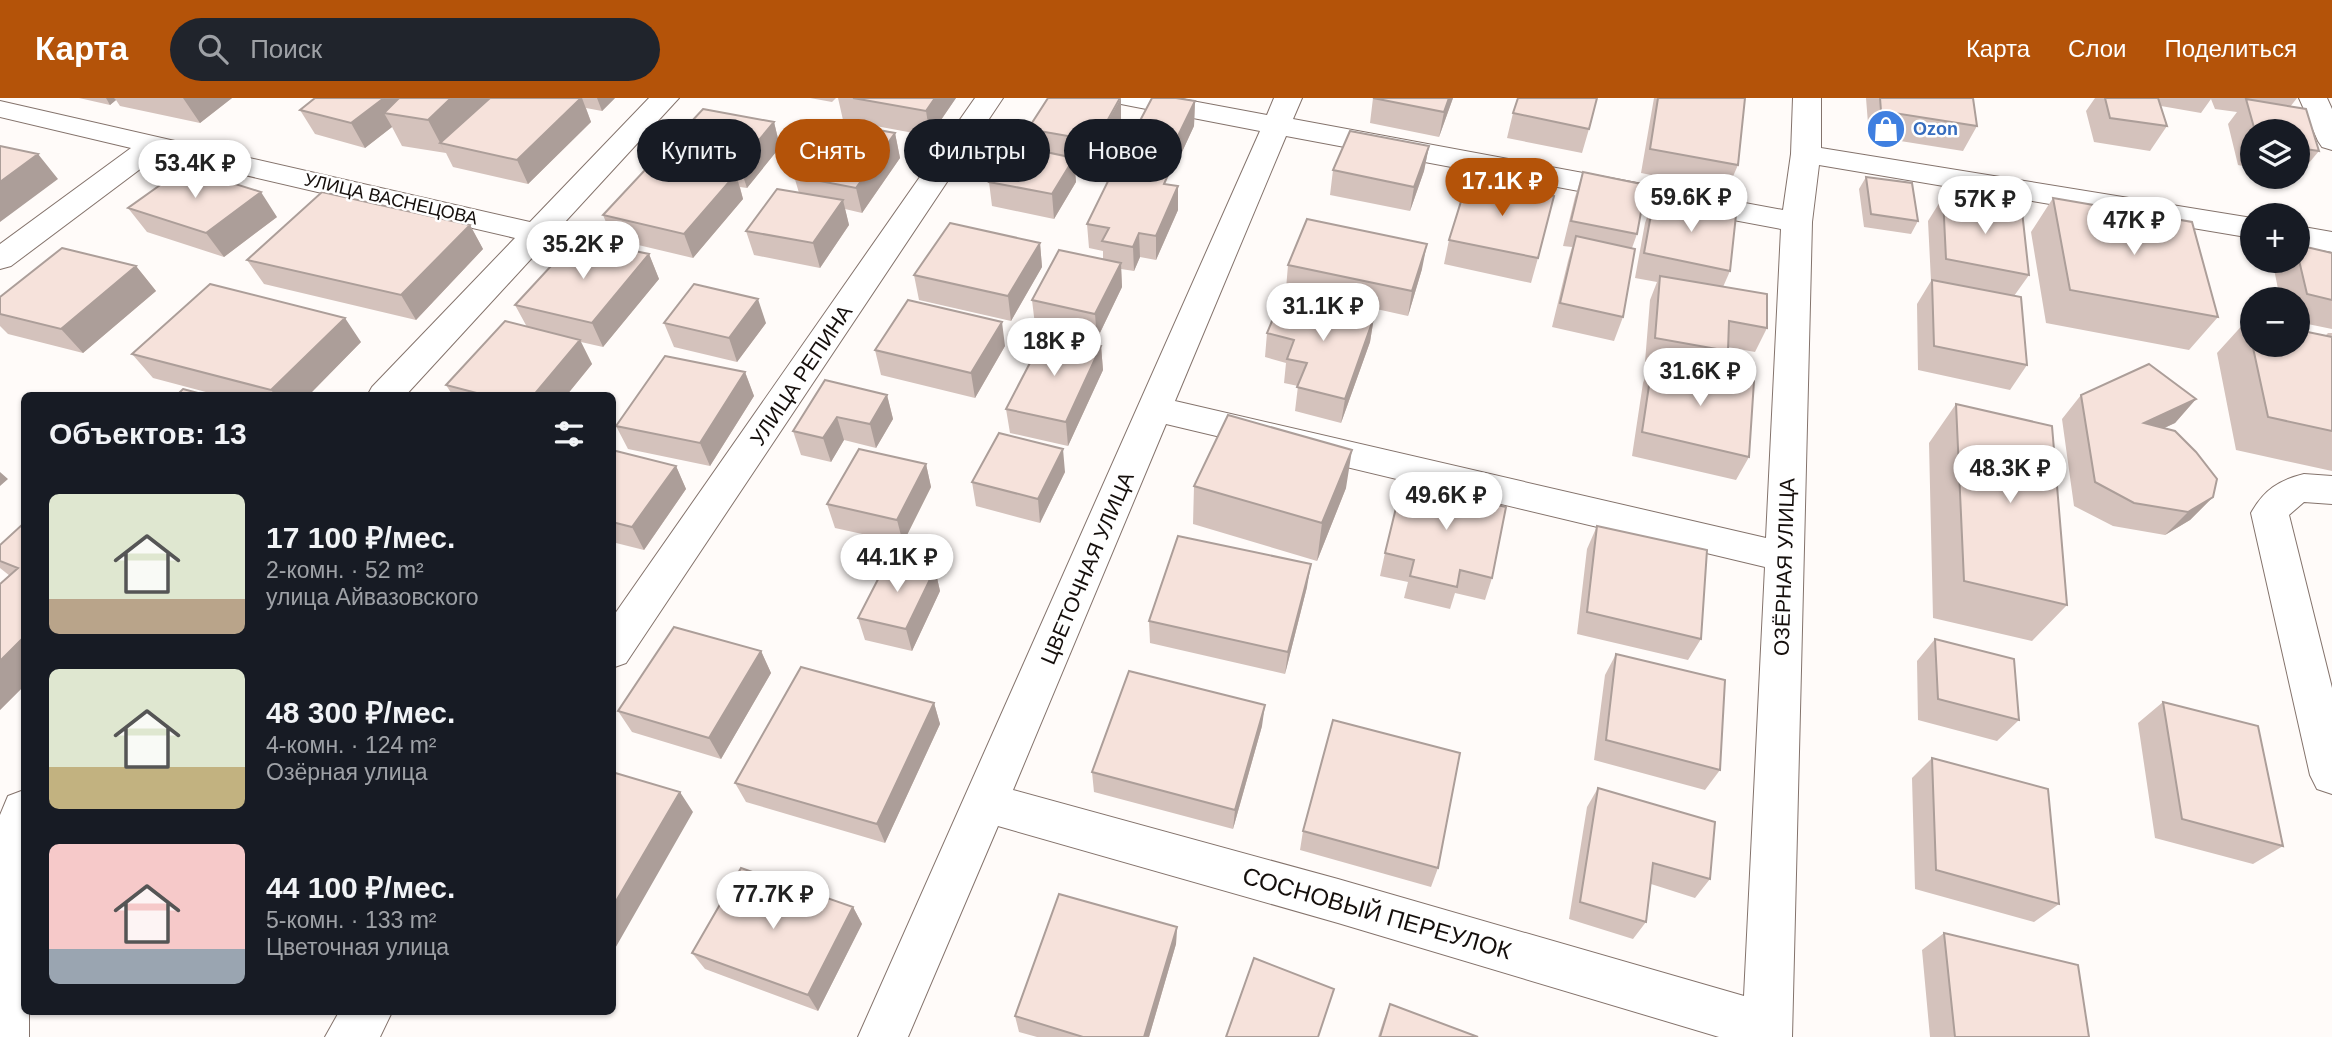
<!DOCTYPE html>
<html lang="ru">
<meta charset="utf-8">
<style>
:root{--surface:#171b24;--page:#20242c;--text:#f1f3f6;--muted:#9ea1a6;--accent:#b45309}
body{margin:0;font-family:Helvetica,sans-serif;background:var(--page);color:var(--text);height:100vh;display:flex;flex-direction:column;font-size:26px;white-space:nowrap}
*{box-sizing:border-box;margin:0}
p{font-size:23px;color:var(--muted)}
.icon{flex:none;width:38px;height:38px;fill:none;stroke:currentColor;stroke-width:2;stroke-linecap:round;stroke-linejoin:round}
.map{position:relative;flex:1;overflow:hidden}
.sheet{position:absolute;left:21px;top:294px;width:595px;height:623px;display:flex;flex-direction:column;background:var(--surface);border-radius:10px;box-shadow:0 2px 5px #0004}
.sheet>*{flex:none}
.banner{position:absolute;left:637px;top:21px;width:665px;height:63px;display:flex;gap:14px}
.buttons{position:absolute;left:2240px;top:21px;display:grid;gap:14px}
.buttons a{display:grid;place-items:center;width:70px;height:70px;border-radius:50%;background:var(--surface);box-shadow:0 2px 5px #0004;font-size:35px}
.price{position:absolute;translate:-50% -60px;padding:0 16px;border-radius:24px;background:#fff;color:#222;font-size:23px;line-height:46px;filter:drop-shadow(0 2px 4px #0008)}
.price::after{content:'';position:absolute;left:50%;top:42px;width:21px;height:16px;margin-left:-10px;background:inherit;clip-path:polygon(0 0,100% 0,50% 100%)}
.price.selected{background:var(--accent);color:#fff}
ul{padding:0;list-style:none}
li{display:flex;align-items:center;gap:21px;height:175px;padding:0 28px}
li span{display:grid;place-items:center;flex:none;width:196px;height:140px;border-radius:10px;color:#555}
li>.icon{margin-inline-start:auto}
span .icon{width:84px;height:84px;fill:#fffc;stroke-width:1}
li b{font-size:30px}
h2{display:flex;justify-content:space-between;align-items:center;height:84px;padding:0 28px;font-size:30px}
.tag{padding:0 24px;border-radius:32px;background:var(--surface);box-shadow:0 2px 5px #0004;font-size:24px;line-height:63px}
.tag.selected{background:var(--accent);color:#fff}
header{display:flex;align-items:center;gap:42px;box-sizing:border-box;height:98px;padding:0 35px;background:var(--accent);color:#fff}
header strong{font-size:33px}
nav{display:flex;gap:38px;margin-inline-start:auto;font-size:24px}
.search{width:490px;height:63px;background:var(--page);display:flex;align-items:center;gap:18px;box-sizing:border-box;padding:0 24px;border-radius:38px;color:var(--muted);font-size:26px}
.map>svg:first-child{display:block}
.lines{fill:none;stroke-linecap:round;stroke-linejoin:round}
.minor-casing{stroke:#84736c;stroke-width:2}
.minor{fill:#fff;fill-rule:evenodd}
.wall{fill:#d4c2bc}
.shaded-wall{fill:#ac9e99}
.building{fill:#f6e2db;stroke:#ac9e99;stroke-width:2}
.labels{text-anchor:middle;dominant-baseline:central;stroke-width:5;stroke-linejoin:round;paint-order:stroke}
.far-shop-label{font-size:18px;font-weight:bold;fill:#366cbe;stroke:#fff;text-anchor:start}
.far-street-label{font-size:18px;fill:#150f0c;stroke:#fff}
.street-label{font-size:21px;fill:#150f0c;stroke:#fff}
.near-street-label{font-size:24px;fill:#150f0c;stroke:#fff}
</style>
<header>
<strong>Карта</strong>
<div class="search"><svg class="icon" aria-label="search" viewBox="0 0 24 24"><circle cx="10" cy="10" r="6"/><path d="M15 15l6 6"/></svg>Поиск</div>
<nav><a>Карта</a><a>Слои</a><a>Поделиться</a></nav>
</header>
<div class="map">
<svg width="2332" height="939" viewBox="0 0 2332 939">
<rect width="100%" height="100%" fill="#fffbf9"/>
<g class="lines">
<g class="minor-casing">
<path id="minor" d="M649,0H679L405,298H367L372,289L515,140L159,57L11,168L0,171V146L131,50L0,19V3L530,124Z
M975,0H1003L626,565L612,570V520Z
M1117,0H1176L1267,17L1274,0H1302L1293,21L1783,112L1791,56L1793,0H1821V50L2252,120V140L1819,67L1812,124L1792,939H1719L1338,825L998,728L908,939H858L1260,33L1131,8L1121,6ZM1286,38L1781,131L1766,440L1175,303ZM1166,326L1765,469L1744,898L1338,781L1013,692Z
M2299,0H2327L2332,11V52L2322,49L2318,43Z
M2298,128L2332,134V154L2298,148Z
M2304,376L2332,378V406L2304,404L2289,417L2332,590V696L2317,691L2310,677L2251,415C2264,392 2279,382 2304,376Z
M24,692V914H29V939H0V717L8,698Z
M339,914H392L380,939H325Z"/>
</g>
<use href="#minor" class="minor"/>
</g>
<path class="wall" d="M79,0H232L200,25L120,8L116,2L110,7Z
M315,0H615L602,13L586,10L591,24L528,86L453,69L446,55L402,48L392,29L365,50L315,36L300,12Z
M810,0H836L832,4Z
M838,0H956L930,38L843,22Z
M1373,0H1453L1439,39L1370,25Z
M1654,0H1745L1738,67L1727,92L1641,75Z
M1866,0H1973L1977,28L1963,53L1869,38Z
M2095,0H2297L2290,9L2319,53L2298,78V33H2252V70L2238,67L2228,26L2237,14L2215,11L2211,1L2201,15L2161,8L2167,28L2150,53L2094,44L2086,13Z
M1195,3L1194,28L1176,67L1134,59V34Z
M1513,15L1589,31L1582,55L1507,40Z
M774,24L780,49L747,90L740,89L743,101L693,160L613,141L603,117L670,62L666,51Z
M1121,24L1097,68L1074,63L1076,84L1054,121L992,108L989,84L1030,51L1028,31Z
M895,35L900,60L862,115L845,111L849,127L820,170L754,157L746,133L799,95L794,78Z
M1429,48L1424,73L1410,113L1330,97L1333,72Z
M1583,74L1637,136L1632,150L1623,219L1614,243L1552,229L1568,163L1572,149L1563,148L1575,99Z
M1866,79L1918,123L1911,136L1864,129L1859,91Z
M1168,86L1178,112L1156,162L1140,159L1134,173L1121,171L1122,189L1097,241L1035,227L1032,202L1103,161V153L1089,150L1087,126Z
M1943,99L2029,177L2014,198L2027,267L2010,292L1918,272L1917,206L1931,183L1928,123Z
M1654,100L1730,173L1723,189L1767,230L1755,254L1728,249V253L1718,275L1749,359L1736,382L1632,358L1643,285L1651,265L1645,264L1650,202L1657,184L1635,180L1645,125Z
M2053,100L2218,219L2189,252L2046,225L2031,134Z
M128,110L277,119L224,159L147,134Z
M470,127L483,151L416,222L264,186L247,162Z
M1449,142L1538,160L1531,185L1444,166Z
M1040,145L1042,169L1011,223L919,202L914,177Z
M2298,147L2332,155V231L2298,224V201H2280L2274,171L2281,163H2298Z
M649,156L659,181L603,249L581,244L592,266L566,298H453L446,287L527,229L515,207Z
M1288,167L1422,171L1408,218L1286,191Z
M136,168L156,193L83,255L8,236L0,228V199Z
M1374,219L1370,244L1341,325L1295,313L1298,288L1284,285L1286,265L1265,259L1267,235Z
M2247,222L2325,238L2328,235H2332V373L2236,352L2217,255Z
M664,225H766L737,264L674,249Z
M361,244L308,298H221L153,280L132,256Z
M1005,248L975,300L881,277L875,252Z
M1101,248L1103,272L1068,348L1010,335L1006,311Z
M745,274L754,298L710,368L628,351L616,328Z
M887,297L893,321L876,350L844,342L831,364L801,357L793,333Z
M2081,297L2196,301L2175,325L2164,330L2213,399L2190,422L2165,437L2113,428L2074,408L2062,321Z
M1956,306L2067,507L2032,543L1933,520L1929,345Z
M612,352L676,368L686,391L644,452L612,444Z
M926,366L931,389L903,445L835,430L827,406Z
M1065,374L1040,425L976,408L972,384Z
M1194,388L1346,390L1317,463L1193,426Z
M1475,402L1492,480L1485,502L1455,495L1450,511L1404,500L1408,484L1380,478L1385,455Z
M24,425V588L0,612L10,478L0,470V447Z
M1597,428L1701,541L1688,562L1577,536L1587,451Z
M935,471L940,493L912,553L865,542L858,520Z
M1307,489L1285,576L1150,545L1149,523Z
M1935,541L2019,622L1997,643L1918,622L1917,563Z
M761,553L771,575L721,661L632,634L618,613Z
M1616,556L1720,672L1705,692L1594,662L1605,577Z
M2163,604L2283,748L2253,766L2155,740L2138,625Z
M934,605L940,626L885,745L746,704L735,685Z
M1262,628L1233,731L1094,694L1092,674Z
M1932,660L2059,806L2034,824L1915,791L1912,680Z
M1598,690L1710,781L1695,800L1651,786L1646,824L1633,841L1569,821L1587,709Z
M1303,733L1438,770L1431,789L1300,752Z
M853,809L862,826L818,913L705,871L692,855Z
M1177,829L1176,846L1149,939H1037L1019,934L1015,918Z
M1944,835L2089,939H1930L1922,852Z
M1390,906L1478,939H1378L1384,921Z"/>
<path class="shaded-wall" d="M106,0H114L116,2L110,7Z
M183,0H232L200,25Z
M384,0H428L384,15L392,29L365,50L351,25Z
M451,0H496L440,45L446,56L428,22Z
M581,0H582L591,24L528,86L517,62Z
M597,0H615L602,13Z
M935,0H956L930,38L926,13Z
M1121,0V24L1097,68L1096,43Z
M1449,0H1453L1439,39L1444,14Z
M1195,3L1194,28L1176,67V42Z
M774,24L780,49L747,90L739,66Z
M895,35L900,60L862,115L856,90Z
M1429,48L1424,73L1410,113L1414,89Z
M38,56L58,81L0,124V84Z
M1074,60L1076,84L1054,121L1052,96Z
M736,76L743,101L693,160L684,136Z
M1178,88V112L1156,162V138Z
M261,94L277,119L224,159L206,135Z
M843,102L849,127L820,170L813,145Z
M470,127L483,151L416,222L401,197Z
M1139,135L1140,159L1134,173L1133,149Z
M1040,145L1042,169L1011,223L1008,198Z
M1427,146L1422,171L1408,218L1412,193Z
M649,156L659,181L603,249L592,225Z
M1121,165L1122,189L1097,241L1095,216Z
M136,168L156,193L83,255L61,231Z
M758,201L766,225L737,264L729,240Z
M1374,219L1370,244L1341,325L1345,301Z
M345,220L361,244L308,298H276L271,292Z
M1002,224L1005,248L975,300L971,275Z
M580,242L592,266L566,298H533Z
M1101,248L1103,272L1068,348L1066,324Z
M745,274L754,298L710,368L700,345Z
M887,297L893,321L876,350L870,326Z
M2196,301L2175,325L2123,349L2144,325Z
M837,319L844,342L831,364L823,340Z
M1063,351L1065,374L1040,425L1038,401Z
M1352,352L1346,390L1317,463L1322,425Z
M926,366L931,389L903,445L897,422Z
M676,368L686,391L644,452L632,429Z
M0,374L8,381L0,388Z
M2213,399L2190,422L2165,437L2188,414Z
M1311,466L1307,489L1285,576L1288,554Z
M935,471L940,493L912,553L906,531Z
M24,539V588L0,612V563Z
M761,553L771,575L721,661L709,640Z
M934,605L940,626L885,745L877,726Z
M1265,607L1262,628L1233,731L1235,712Z
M680,694L693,714L613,854L612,810Z
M853,809L862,826L818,913L808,897Z
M1177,829L1176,846L1149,939H1144Z"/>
<path class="building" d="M315,0H384L351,25L300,12Z
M399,0H451L428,22L384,15Z
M490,0H581L517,62L440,45Z
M853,0H935L926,13Z
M1048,0H1120L1096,43L1028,31Z
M1152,0H1176L1195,3L1176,42L1134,34Z
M1373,0H1449L1444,14Z
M1518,0H1597L1589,31L1513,15Z
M1658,0H1745L1738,67L1650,51Z
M1880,0H1973L1977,28L1881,13Z
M2105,0H2158L2167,28L2110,20Z
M2246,1L2306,11L2319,53L2298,50V33H2255Z
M703,11L774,24L739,66L666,51Z
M835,24L895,35L856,90L794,78Z
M1350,33L1429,48L1414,89L1333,72Z
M1013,47L1074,60L1052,96L989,84Z
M0,48L38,56L0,84Z
M657,59L736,76L684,136L603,117Z
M184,70L261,94L206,135L128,110Z
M1139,72L1168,77L1164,86L1178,88L1156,138L1139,135L1133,149L1102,143L1109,130L1087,126L1111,77L1134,81Z
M1583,74L1646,87L1637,136L1571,123Z
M1866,79L1912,85L1918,123L1871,116Z
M1468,81L1554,98L1538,160L1449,142Z
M777,91L843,102L813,145L746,133Z
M322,94L470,127L401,197L247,162Z
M1943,99L2022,113L2029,177L1946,161Z
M1654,100L1736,117L1730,173L1644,155Z
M2053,100L2192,124L2218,219L2070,192Z
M1307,121L1427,146L1412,193L1288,167Z
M950,125L1040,145L1008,198L914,177Z
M1576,138L1635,151L1623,219L1560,205Z
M576,141L649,156L592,225L515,207Z
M2298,147L2332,155V202L2307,196L2298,158Z
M62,150L136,168L61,231L0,216V199Z
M1059,152L1121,165L1095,216L1032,202Z
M1660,178L1767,196V230L1729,223L1728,253L1655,240Z
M1932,182L2021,199L2027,267L1934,248Z
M210,186L345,220L271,292L132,256Z
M694,186L758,201L729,240L664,225Z
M1282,199L1374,219L1345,301L1297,289L1307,265L1287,261L1294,242L1267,235Z
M908,202L1002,224L971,275L875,252Z
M2247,222L2252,223V247H2298V232L2332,239V333L2268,319Z
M505,223L580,242L533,298H488L446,287Z
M1045,236L1101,248L1066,324L1006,311Z
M665,258L745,274L700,345L616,328Z
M1653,261L1754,283L1749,359L1642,334Z
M2149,266L2196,301L2144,325L2175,333L2196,354L2217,381L2213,399L2188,414L2134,405L2095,384L2081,297Z
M825,282L887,297L870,326L837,319L823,340L793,333Z
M183,291L209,298H176Z
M1956,306L2052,328L2067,507L1964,483Z
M1228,317L1352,352L1322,425L1194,388Z
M999,335L1063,351L1038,401L972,384Z
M859,351L926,366L897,422L827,406Z
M612,352L676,368L632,429L612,424Z
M1433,380L1477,390L1475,402L1506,409L1492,480L1460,472L1457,489L1410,478L1414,462L1385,455L1402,385L1430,391Z
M24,425V539L0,563V486L18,470L0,463V447Z
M1597,428L1707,452L1701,541L1587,514Z
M1178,438L1311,466L1288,554L1149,523Z
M889,460L935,471L906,531L858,520Z
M674,529L761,553L709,640L618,613Z
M1935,541L2014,561L2019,622L1938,601Z
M1616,556L1725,582L1720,672L1606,642Z
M801,569L934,605L877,726L735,685Z
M1129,573L1265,607L1235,712L1092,674Z
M2163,604L2258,628L2283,748L2182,721Z
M1333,622L1460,655L1438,770L1303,733Z
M1932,660L2048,691L2059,806L1936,772Z
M612,674L680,694L612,810Z
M1598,690L1715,724L1710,781L1653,765L1646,824L1580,804Z
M741,770L853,809L808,897L692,855Z
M1059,796L1177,829L1144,939H1083L1015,918Z
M1944,835L2078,867L2089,939H1955Z
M1254,860L1334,891L1318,939H1226Z
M1390,906L1478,939H1380Z"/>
<defs>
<g id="shop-disc" transform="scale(2.0125)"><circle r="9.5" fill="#3f7fe0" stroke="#fff"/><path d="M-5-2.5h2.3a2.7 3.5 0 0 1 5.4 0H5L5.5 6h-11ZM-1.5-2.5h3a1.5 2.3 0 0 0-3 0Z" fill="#fff"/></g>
</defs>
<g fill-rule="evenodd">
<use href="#shop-disc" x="1886" y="31"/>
</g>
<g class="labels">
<g class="far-shop-label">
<text x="1913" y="31">Ozon</text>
</g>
<g class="far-street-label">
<text transform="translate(391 101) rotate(13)">УЛИЦА ВАСНЕЦОВА</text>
</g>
<g class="street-label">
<text transform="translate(801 277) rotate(-56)">УЛИЦА РЕПИНА</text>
<text transform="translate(1784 469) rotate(-88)">ОЗЁРНАЯ УЛИЦА</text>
<text transform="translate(1087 470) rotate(-67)">ЦВЕТОЧНАЯ УЛИЦА</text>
</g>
<g class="near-street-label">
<text transform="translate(1377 815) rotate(16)">СОСНОВЫЙ ПЕРЕУЛОК</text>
</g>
</g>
</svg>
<div class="buttons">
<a><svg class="icon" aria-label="layers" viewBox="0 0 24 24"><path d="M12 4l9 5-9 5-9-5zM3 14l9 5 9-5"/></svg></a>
<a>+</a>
<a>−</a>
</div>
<b class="price" style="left:195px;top:102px">53.4K ₽</b>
<b class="price selected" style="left:1502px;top:120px">17.1K ₽</b>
<b class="price" style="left:1691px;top:136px">59.6K ₽</b>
<b class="price" style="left:1985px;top:138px">57K ₽</b>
<b class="price" style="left:2134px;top:159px">47K ₽</b>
<b class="price" style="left:583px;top:183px">35.2K ₽</b>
<b class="price" style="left:1323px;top:245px">31.1K ₽</b>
<b class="price" style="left:1054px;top:280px">18K ₽</b>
<b class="price" style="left:1700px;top:310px">31.6K ₽</b>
<b class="price" style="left:2010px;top:407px">48.3K ₽</b>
<b class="price" style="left:1446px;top:434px">49.6K ₽</b>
<b class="price" style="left:897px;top:496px">44.1K ₽</b>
<b class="price" style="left:773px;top:833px">77.7K ₽</b>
<div class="banner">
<a class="tag">Купить</a>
<a class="tag selected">Снять</a>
<a class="tag">Фильтры</a>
<a class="tag">Новое</a>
</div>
<section class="sheet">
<h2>Объектов: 13<svg class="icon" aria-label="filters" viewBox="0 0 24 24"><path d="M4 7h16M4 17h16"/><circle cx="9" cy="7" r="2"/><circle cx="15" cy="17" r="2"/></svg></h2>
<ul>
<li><span style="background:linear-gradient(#dfe7d0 75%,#b9a48a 0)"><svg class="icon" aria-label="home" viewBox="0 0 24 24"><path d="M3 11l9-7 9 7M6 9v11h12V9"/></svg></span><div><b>17 100 ₽/мес.</b><p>2-комн. · 52 m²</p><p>улица Айвазовского</p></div></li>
<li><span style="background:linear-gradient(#dfe7d0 70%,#c2b280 0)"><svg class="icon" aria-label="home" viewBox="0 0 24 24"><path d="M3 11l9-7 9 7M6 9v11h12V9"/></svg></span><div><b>48 300 ₽/мес.</b><p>4-комн. · 124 m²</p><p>Озёрная улица</p></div></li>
<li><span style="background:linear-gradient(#f6c9c9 75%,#9aa5b1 0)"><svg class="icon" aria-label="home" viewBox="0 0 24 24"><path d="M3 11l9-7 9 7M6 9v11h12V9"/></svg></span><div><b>44 100 ₽/мес.</b><p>5-комн. · 133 m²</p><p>Цветочная улица</p></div></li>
</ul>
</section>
</div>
